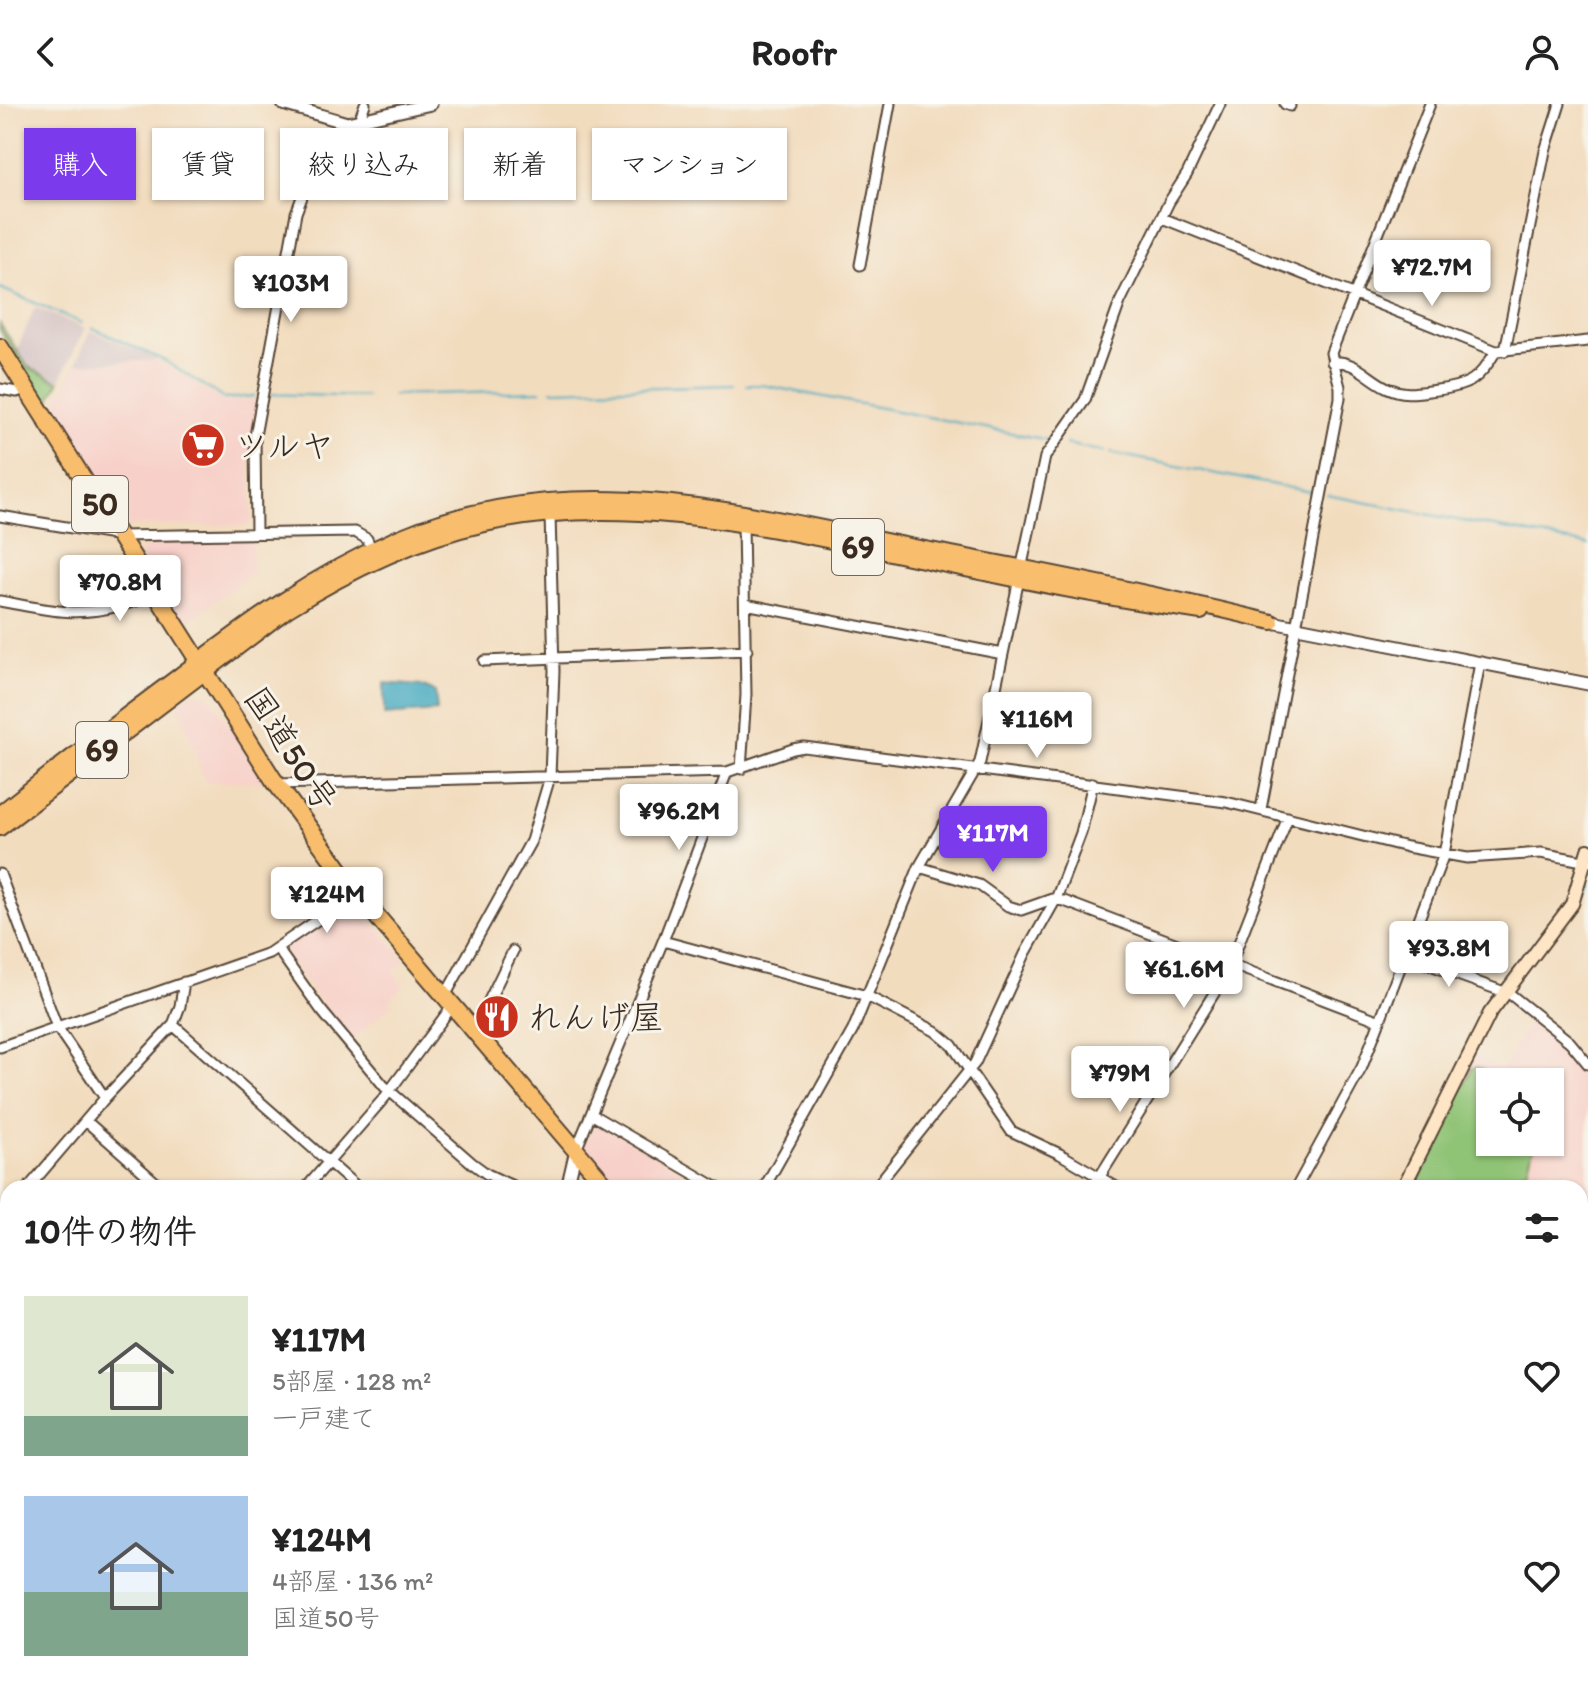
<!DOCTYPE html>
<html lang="ja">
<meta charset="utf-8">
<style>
:root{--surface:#fff;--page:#f2f2f2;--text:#222;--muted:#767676;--accent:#7c3aed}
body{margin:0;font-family:Itim,"Klee One",sans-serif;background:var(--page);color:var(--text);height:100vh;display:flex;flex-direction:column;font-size:30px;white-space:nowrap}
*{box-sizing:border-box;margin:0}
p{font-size:26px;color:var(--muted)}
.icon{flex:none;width:44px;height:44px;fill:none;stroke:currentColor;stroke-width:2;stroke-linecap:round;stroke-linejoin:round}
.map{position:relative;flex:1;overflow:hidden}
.details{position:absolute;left:0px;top:1076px;width:1588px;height:514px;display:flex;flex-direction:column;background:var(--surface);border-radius:24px 24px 0 0;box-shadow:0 2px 6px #0004}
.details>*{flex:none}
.banner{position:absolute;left:24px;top:24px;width:800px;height:72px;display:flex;gap:16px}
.fabs{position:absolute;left:1476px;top:964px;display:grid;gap:16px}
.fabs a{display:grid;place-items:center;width:88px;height:88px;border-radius:0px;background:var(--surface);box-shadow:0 2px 6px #0004;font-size:40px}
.price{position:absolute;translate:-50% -68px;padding:0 18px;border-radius:8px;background:#fff;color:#222;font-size:26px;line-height:52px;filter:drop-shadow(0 2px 4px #0008)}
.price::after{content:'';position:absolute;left:50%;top:48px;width:24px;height:18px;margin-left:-12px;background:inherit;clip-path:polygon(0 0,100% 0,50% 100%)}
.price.on{background:var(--accent);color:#fff}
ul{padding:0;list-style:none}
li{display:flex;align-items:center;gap:24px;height:200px;padding:0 24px}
li span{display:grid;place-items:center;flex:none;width:224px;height:160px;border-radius:0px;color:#555}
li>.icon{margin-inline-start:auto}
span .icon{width:96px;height:96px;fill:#fffc;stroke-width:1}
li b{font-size:34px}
h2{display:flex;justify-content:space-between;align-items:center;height:96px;padding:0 24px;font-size:34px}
.tag{padding:0 28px;border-radius:0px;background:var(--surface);box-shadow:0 2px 6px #0004;font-size:28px;line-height:72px}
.tag.on{background:var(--accent);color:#fff}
header{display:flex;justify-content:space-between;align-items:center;height:104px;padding:0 24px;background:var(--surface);font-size:36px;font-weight:700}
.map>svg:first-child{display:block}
.built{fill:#f7d1c9;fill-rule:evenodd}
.industrial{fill:#d2bfc1}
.green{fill:#8fc374;stroke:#657649;stroke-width:2}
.water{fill:#3fa8c0;stroke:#3d696f;stroke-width:2}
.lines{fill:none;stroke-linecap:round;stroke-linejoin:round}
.stream{stroke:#3fa8c0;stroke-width:2}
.minor-casing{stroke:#564536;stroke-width:13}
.tertiary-casing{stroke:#564536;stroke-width:15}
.secondary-casing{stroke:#564536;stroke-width:16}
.primary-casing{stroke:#564536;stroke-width:18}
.trunk-casing{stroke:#564536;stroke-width:20}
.minor{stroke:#fff;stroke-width:9}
.tertiary{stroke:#fff;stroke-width:11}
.secondary{stroke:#fde5c5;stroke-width:12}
.primary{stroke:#f9be6d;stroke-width:14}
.trunk{stroke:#f9be6d;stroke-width:16}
.labels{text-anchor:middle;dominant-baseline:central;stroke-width:6;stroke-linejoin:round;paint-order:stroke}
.shield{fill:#f7f3e8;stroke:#73665b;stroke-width:2}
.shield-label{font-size:32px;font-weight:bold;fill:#3b2a1e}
.poi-label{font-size:34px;fill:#3b2a1e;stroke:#f7f3e8;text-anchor:start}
.street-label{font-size:34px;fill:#3b2a1e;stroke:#f7f3e8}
</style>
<header><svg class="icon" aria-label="back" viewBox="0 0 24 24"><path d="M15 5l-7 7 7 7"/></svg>Roofr<svg class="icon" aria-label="person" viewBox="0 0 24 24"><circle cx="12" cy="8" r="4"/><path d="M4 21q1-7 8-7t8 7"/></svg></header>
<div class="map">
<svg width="1588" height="1589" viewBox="0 0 1588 1589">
<rect width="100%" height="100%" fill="#f7f3e8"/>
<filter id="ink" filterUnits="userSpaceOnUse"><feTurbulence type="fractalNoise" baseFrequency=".0125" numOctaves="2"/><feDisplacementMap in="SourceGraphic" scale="16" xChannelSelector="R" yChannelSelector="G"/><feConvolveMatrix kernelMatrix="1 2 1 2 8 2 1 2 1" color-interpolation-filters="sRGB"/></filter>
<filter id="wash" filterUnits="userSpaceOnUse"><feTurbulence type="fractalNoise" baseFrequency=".006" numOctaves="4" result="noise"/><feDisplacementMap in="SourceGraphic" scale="32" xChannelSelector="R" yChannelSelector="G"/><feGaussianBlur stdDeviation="1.8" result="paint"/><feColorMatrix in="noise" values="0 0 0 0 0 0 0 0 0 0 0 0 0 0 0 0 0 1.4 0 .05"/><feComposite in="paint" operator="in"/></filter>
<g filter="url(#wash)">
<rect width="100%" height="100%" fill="#f2dcbe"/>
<path class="built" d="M156,256L226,298L256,295L250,348L252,418L249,421L129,422L53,306L76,260Z
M248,435L252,440L253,469L185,519L139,448L155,437Z
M190,589L208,590L264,675V678H205L178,599Z
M354,797L406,857L393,868L404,882L389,896L392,901L350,938L285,850V845Z
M1532,912L1568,940L1588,966V1176L1580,1172V1084H1410L1475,951L1502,966ZM1490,978H1550V1038H1490Z
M594,1017L681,1066L671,1084H617L583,1043Z"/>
<path class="industrial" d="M35,203L85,224L59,278L28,263L17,246Z
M90,227L157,254L156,256L76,260Z"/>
<path class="green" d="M0,220L28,263L59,278L49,297L46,298L0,226Z
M1476,963L1505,978H1490V1038H1535L1527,1067H1522L1515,1084H1415L1472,964Z"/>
<path class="water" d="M384,579L421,582L435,588L437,607L384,611Z"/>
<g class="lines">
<path class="stream" d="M0,184L82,219
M93,224L165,257L225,295L254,292
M746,281H762L1048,336
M552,286L734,281
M268,290L367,293
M392,291L540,287
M1066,340L1105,348
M1111,349L1316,389
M1327,391L1588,441
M1577,808L1588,779"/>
</g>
</g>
<g filter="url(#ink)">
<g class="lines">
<g class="minor-casing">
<path id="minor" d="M1285,0L1290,2
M359,17L365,0
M1162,114L1496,247L1588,237
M860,161L890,0
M1505,247L1545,47L1560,0
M1332,258C1356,256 1368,275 1388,284C1406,292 1418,288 1437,286C1469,282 1479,276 1496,247
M0,285L17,288L26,284
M0,412L120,432L355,428L367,435L372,446
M256,428L255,332L296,109L307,80L347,19
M0,497C45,505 73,514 119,502C132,498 144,496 155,489
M745,500L1003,550
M484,557L747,546
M741,665L746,591L743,420
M277,680L727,668L793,645L804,643L1226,698L1407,743L1467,754L1541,749L1588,758
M1261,705L1340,294V283L1331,249L1430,0
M919,763L979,781L1008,802L1021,806L1052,795L1064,797L1380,917
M0,770L57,923L105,994
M663,837L867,892L935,927L952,941L1011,1027L1060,1050L1118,1084
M277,844L321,906L384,982L472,1059L487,1070L517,1084
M1405,852L1510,890L1570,938L1588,960
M445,892L531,737L550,673L554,567L550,410
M173,921L358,1084
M473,925L479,917L513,847
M0,943L269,849L357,789
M591,1010L718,1084
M86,1017L162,1084
M576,1046L663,837L727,668
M28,1084L105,994L173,921L180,902L184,878
M306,1084L385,993L453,901
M764,1084L853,926L919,763L980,658L1045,353L1085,296L1120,198L1169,98L1187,70L1220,0
M875,1084L975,959L1025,850L1056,795L1081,729L1093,679
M1090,1084L1102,1069L1228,867L1288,713
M1296,1084L1362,963L1444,750L1480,559
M0,1112L8,1122
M1580,1177L1588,1181
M0,1265L8,1272
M1580,1335L1588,1334
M1580,1502L1588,1503
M255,1582V1589
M1185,1582L1198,1589
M1293,1582L1299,1589
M18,1589L198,1582
M766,1589L767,1582
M1442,1589V1582"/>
</g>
<g class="tertiary-casing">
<path id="tertiary" d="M283,0L347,19L431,0
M1272,518L1588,580
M567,1084L576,1046
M509,1582L510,1589"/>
</g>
<g class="secondary-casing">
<path id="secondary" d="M1403,1084L1490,909L1572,800L1588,746
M1243,1589L1248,1582"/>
</g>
<g class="primary-casing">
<path id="primary" d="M0,709C58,663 117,618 176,574C248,519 313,471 397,434C571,359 744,409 920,444C1038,466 1156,489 1272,518
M0,724L287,506C349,467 413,436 485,420C618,391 750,420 880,447C986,469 1093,493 1201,508"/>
</g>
<g class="trunk-casing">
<path id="trunk" d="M0,243L273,675L357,789L608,1084
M1036,1582L1043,1589"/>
</g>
<use href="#minor" class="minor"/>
<use href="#tertiary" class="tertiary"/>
<use href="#secondary" class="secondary"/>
<use href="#primary" class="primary"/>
<use href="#trunk" class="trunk"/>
</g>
</g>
<defs>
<g id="supermarket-disc" transform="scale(2.3)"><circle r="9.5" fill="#c8321e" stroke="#f7f3e8"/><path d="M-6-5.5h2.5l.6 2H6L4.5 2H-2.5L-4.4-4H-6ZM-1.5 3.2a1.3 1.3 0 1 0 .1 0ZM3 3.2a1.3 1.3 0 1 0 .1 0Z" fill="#fff"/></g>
<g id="restaurant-disc" transform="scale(2.3)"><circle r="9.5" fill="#c8321e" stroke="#f7f3e8"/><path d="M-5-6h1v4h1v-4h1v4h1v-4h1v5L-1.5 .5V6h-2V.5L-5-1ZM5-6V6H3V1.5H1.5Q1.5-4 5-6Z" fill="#fff"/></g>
</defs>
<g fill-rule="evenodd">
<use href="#supermarket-disc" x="203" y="341"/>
<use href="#restaurant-disc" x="497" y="913"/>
</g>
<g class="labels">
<g class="shield">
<rect x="72" y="372" width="56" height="56" rx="6"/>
<rect x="832" y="415" width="52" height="56" rx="6"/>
<rect x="76" y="618" width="52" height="56" rx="6"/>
</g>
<g class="shield-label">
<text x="100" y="400">50</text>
<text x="858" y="443">69</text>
<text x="102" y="646">69</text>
</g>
<g class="poi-label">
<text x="234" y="341">ツルヤ</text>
<text x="528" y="913">れんげ屋</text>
</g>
<g class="street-label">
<text transform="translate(291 645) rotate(57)">国道50号</text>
</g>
</g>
</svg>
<div class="fabs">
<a><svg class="icon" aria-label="locate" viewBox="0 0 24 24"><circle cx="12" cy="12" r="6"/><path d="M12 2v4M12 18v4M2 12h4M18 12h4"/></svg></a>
</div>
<b class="price" style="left:1432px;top:204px">¥72.7M</b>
<b class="price" style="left:291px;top:220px">¥103M</b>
<b class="price" style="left:120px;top:519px">¥70.8M</b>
<b class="price" style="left:1037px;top:656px">¥116M</b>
<b class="price" style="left:679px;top:748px">¥96.2M</b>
<b class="price on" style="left:993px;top:770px">¥117M</b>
<b class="price" style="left:327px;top:831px">¥124M</b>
<b class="price" style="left:1449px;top:885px">¥93.8M</b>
<b class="price" style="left:1184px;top:906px">¥61.6M</b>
<b class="price" style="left:1120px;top:1010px">¥79M</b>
<div class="banner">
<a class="tag on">購入</a>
<a class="tag">賃貸</a>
<a class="tag">絞り込み</a>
<a class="tag">新着</a>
<a class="tag">マンション</a>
</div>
<section class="details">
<h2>10件の物件<svg class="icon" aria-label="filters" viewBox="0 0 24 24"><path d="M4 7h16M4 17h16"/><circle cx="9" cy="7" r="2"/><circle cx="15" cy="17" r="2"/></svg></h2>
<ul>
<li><span style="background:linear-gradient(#dfe7d0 75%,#7fa58c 0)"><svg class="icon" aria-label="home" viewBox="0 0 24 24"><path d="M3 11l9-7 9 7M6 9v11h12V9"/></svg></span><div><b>¥117M</b><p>5部屋 · 128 m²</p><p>一戸建て</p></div><svg class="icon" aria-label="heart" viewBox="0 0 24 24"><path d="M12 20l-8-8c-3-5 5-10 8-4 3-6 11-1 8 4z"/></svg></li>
<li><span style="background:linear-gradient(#a9c7e8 60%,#7fa58c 0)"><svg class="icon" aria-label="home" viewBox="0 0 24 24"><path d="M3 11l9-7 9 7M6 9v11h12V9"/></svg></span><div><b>¥124M</b><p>4部屋 · 136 m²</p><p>国道50号</p></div><svg class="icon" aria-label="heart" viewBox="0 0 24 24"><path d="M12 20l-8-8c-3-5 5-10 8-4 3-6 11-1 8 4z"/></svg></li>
</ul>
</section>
</div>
